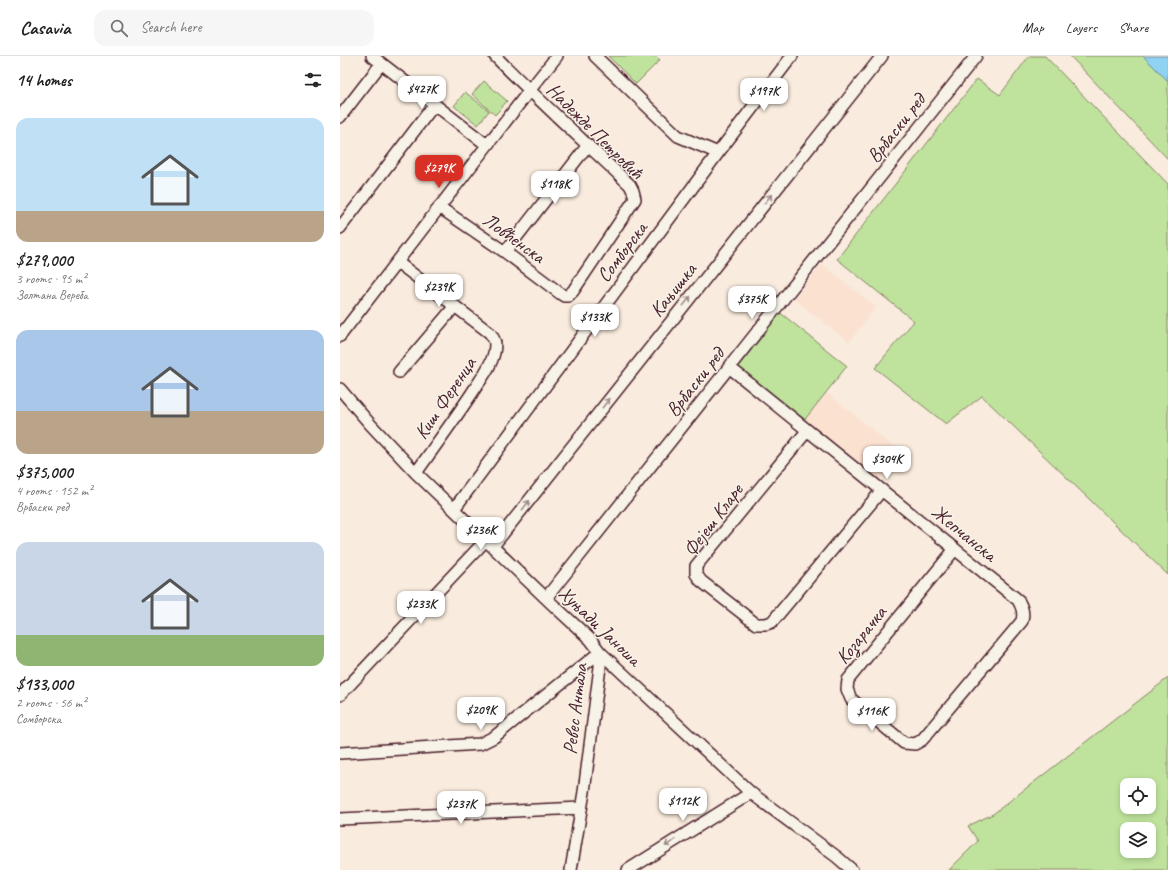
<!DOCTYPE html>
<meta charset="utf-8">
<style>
:root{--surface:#fff;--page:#f6f6f6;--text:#222;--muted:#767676;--line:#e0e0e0;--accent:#d93025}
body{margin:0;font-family:Caveat,sans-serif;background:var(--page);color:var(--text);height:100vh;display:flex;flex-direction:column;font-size:15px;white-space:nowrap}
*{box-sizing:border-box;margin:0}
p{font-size:13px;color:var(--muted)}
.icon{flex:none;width:22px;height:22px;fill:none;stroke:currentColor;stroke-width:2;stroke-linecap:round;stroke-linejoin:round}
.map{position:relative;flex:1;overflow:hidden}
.side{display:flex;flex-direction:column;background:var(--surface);width:340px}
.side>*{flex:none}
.fabs{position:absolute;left:780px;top:722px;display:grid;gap:8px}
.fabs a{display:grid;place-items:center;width:36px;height:36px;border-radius:8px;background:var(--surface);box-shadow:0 2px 6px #0003;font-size:20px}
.price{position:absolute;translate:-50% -34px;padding:0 9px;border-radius:8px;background:#fff;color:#222;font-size:13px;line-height:26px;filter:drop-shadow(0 1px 2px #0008)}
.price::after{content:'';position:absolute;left:50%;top:24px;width:12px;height:9px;margin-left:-6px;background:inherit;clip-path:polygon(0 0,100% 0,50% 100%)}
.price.on{background:var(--accent);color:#fff}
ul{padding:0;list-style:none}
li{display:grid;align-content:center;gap:8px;height:212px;padding:0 16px}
li span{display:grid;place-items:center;height:124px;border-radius:12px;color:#555}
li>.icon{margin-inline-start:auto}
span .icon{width:72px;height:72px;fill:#fffc;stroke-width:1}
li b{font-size:17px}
h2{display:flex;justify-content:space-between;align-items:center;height:48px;padding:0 16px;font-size:17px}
header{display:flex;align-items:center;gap:24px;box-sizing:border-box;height:56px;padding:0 20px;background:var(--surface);border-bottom:1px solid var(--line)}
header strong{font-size:19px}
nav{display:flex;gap:22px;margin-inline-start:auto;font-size:14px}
.search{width:280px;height:36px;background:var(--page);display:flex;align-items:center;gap:10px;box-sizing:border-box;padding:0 14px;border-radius:12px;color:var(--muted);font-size:15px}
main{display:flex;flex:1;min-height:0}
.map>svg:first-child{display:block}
.built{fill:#fbe1d0}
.green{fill:#bfe39d;stroke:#848164;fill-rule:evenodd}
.water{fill:#8fd2f1;stroke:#738aa2}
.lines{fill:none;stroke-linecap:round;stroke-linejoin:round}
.minor-casing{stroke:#4a1f2b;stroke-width:14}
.minor{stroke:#f7f3e8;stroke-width:11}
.oneway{stroke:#a0898a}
.labels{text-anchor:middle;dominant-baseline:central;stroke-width:3;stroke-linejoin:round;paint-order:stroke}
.street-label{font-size:20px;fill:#4a1f2b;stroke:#f7f3e8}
</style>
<header>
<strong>Casavia</strong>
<div class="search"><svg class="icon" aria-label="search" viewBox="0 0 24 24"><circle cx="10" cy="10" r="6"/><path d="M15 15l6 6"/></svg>Search here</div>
<nav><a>Map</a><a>Layers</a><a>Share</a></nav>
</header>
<main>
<section class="side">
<h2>14 homes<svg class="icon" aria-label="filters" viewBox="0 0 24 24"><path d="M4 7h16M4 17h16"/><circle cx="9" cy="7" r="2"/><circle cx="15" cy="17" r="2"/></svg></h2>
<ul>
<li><span style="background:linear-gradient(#bfe0f5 75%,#b9a48a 0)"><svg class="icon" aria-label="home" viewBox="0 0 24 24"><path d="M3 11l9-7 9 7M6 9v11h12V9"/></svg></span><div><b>$279,000</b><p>3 rooms · 95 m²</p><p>Золтана Вереба</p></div></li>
<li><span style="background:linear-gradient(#a9c7e8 65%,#b9a48a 0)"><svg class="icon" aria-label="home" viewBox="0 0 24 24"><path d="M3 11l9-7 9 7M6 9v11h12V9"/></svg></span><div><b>$375,000</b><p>4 rooms · 152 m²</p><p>Врбаски ред</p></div></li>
<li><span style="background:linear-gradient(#c9d6e8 75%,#8fb573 0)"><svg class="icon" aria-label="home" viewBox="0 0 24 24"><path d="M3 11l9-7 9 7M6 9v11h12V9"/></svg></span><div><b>$133,000</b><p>2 rooms · 56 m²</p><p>Сомборска</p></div></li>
</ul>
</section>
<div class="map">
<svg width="828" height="814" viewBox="0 0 828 814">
<rect width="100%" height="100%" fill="#f9ebdd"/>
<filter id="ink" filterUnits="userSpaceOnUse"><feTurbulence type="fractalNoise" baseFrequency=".025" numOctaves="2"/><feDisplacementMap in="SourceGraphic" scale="8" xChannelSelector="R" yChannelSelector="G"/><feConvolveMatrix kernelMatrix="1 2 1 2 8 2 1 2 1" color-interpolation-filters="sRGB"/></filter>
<g filter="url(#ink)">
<path class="built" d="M482,208L536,251L509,286L454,243Z
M486,336L562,398L536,429L462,367Z"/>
<path class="green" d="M268,0H316L320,4L296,28Z
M689,0H705L828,128V519L642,340L606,368L535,312L574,265L497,203L637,23L660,39Z
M730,0H803L828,25V103Z
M144,25L167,45L155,59L132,38Z
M125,36L149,55L138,69L114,50Z
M438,255L507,310L462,367L392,312Z
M828,622V814H609L638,785L628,770L653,758ZM787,729H809V751H787ZM787,773H809V795H787Z"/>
<path class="water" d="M803,0H828V25Z"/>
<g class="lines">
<g class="minor-casing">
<path id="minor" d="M32,0L147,89
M255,0L338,80L378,97
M0,61L41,8
M99,151L165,196L221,238L224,240H228L233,235L295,143L293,135L290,129C245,86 199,45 155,0
M0,172L94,49
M165,196L248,89
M57,206L150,277C155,284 156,287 154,297C151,311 140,324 132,337C114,364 95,390 76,417
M0,280L189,35L217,0
M389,311C485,389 582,466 678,544C682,551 684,556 682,565L582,684L575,688L564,687L511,643L507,633L508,624L615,493
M59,316L115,250
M0,333L30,368L76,417L211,547L250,583L260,596L291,625L411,737L497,801L512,814
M467,375L356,510V518L361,525L416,568H426L432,566L542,434
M114,453L378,97L452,0
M153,490L542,0
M206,542L636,0
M0,639L146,484
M0,697L140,688L154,681L260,596
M0,763L241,752
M231,814L244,736L260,611V596
M288,814L411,737"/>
</g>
<use href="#minor" class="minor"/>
</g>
<defs><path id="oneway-shaft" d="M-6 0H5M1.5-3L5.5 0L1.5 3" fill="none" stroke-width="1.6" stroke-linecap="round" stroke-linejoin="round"/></defs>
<g class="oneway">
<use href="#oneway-shaft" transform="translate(428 143) rotate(-52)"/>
<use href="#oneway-shaft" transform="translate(347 245) rotate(-52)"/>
<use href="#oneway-shaft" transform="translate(266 347) rotate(-52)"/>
<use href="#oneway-shaft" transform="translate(186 449) rotate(-52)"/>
<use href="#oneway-shaft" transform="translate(330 787) rotate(148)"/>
</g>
</g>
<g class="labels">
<g class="street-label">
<text transform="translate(556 72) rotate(-52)">Врбаски ред</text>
<text transform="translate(255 75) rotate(45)">Надежде Петровић</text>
<text transform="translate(174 182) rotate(36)">Ловћенска</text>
<text transform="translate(282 196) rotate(-53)">Сомборска</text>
<text transform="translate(333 234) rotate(-52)">Кањишка</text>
<text transform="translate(355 326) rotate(-52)">Врбаски ред</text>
<text transform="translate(105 342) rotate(-56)">Киш Ференца</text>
<text transform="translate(373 464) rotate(-53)">Фејеш Кларе</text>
<text transform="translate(624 477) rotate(39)">Жепчанска</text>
<text transform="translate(260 570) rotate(44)">Хуњади Јаноша</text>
<text transform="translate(521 579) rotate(-51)">Козарачка</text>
<text transform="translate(235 653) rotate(-83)">Ревес Антала</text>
</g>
</g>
</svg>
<div class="fabs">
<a><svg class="icon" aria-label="locate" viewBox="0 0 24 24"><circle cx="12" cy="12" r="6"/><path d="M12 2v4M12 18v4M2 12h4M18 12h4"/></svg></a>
<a><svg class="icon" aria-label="layers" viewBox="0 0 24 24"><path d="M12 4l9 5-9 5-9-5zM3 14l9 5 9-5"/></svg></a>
</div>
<b class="price" style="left:82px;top:54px">$427K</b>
<b class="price" style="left:424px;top:56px">$197K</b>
<b class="price on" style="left:99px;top:133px">$279K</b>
<b class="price" style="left:215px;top:149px">$118K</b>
<b class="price" style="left:99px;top:252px">$239K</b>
<b class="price" style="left:412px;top:264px">$375K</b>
<b class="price" style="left:255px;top:282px">$133K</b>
<b class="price" style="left:547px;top:424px">$304K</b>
<b class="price" style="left:141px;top:495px">$236K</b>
<b class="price" style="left:81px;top:569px">$233K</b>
<b class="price" style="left:141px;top:675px">$209K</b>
<b class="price" style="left:532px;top:676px">$116K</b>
<b class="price" style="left:343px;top:766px">$112K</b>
<b class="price" style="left:121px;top:769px">$237K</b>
</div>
</main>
